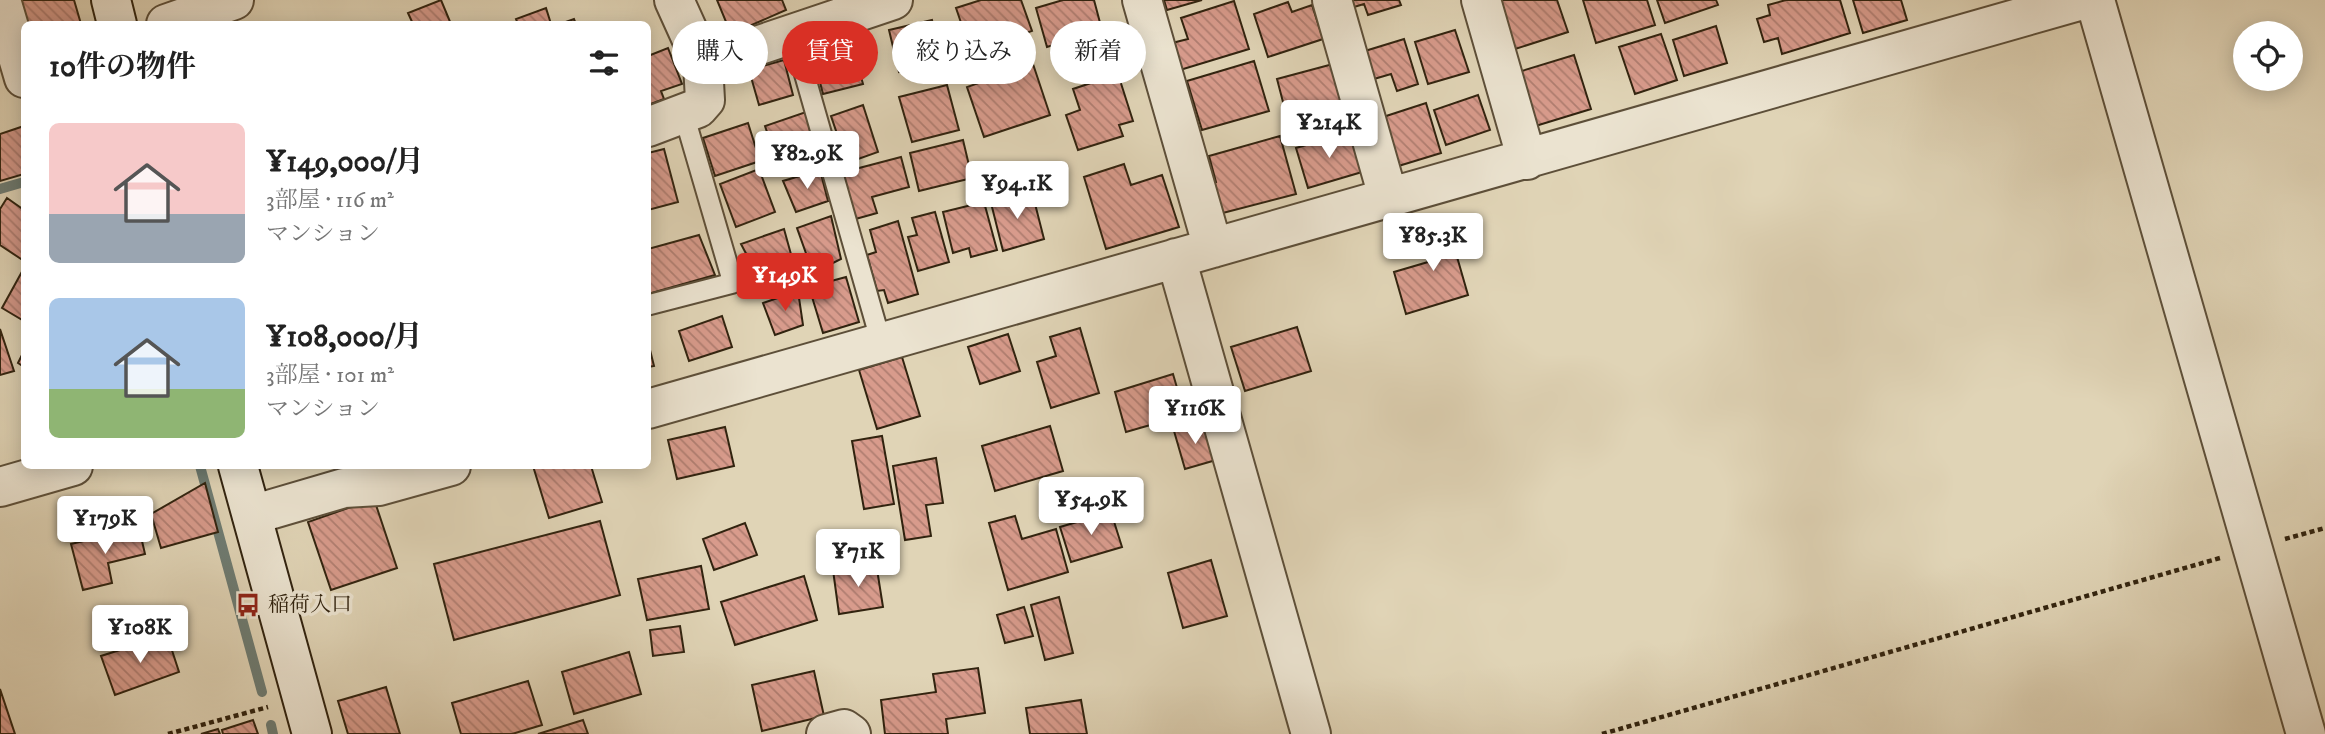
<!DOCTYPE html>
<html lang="ja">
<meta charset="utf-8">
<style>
:root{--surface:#fff;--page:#f6f6f6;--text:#222;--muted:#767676;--accent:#d93025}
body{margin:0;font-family:"IM FELL DW Pica","Noto Serif JP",serif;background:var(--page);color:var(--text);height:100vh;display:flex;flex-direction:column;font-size:26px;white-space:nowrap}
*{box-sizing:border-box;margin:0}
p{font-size:23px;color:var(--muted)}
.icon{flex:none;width:38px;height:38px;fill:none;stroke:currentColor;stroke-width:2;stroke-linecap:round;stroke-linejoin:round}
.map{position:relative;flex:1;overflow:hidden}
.panel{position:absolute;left:21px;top:21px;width:630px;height:448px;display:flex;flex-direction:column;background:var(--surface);border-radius:10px;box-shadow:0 4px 18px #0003}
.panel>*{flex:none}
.hud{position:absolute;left:672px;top:21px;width:665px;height:63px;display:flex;gap:14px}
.fabs{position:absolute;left:2233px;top:21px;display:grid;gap:14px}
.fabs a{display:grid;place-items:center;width:70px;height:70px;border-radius:50%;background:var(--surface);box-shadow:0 4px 18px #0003;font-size:35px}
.price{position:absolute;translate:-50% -60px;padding:0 16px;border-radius:7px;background:#fff;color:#222;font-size:23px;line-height:46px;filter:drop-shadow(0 2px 4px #0008)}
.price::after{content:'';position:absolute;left:50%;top:42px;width:21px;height:16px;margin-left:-10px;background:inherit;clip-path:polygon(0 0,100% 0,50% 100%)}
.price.on{background:var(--accent);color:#fff}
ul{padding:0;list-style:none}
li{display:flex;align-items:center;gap:21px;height:175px;padding:0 28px}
li span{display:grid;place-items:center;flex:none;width:196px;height:140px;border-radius:10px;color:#555}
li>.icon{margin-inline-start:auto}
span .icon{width:84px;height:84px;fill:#fffc;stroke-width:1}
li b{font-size:30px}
h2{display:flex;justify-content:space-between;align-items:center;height:84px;padding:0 28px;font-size:30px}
.pill{padding:0 24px;border-radius:32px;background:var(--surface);box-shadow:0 4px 18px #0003;font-size:24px;line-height:63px}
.pill.on{background:var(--accent);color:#fff}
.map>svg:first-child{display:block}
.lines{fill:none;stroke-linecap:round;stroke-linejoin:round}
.stream{stroke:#6e7c73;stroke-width:10}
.building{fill:url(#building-back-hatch);stroke:#31230f;stroke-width:2}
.lane-casing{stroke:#5d4f39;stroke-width:23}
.street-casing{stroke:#5d4f39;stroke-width:42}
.secondary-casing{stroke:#31230f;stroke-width:42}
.path{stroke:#31230f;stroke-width:4.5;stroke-dasharray:5 3.5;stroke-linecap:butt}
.lane{stroke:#ebe3d0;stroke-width:19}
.street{stroke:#ebe3d0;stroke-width:38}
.secondary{stroke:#ebe3d0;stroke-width:38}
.labels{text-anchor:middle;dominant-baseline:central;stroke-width:7;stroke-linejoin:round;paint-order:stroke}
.poi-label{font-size:21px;fill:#31230f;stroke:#ebe3d0;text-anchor:start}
</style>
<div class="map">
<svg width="2325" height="734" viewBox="0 0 2325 734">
<defs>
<pattern id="building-back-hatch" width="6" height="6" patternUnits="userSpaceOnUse" patternTransform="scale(1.75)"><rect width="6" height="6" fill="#d89b8c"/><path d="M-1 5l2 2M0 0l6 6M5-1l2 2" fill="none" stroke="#b07e71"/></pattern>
</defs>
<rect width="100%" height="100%" fill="#e0d4b6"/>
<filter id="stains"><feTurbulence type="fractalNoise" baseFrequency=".00286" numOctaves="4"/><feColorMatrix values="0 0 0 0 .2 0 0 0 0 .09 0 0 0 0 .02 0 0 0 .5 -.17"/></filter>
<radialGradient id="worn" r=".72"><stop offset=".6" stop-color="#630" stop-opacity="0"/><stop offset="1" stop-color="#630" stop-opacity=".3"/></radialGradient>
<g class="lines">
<path class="stream" d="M0,189L24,182
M200,466L262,692
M271,725L273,734"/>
</g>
<path class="building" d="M15,0H74L81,24H24Z
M441,0L451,24H413L408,13Z
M717,0H782L786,10L731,34Z
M981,0H1021L1032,31L971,52L956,8Z
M1063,0H1094L1103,34L1092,37L1093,44L1069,51L1063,42L1047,47L1036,8Z
M1164,0H1202L1167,10Z
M1352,0H1399L1401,5L1368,15L1364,4L1354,7Z
M1499,0H1557L1568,32L1512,50Z
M1583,0H1647L1655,25L1596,43Z
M1657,0H1716L1718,5L1665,23Z
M1786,0H1840L1850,33L1782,54L1778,38L1764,42L1757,19L1770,15L1768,5Z
M1853,0H1901L1907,20L1863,33Z
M1234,1L1249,49L1180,70L1172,43L1188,39L1181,18Z
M1288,2L1292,12L1312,5L1323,39L1268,57L1254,14Z
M546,8L551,24H518L516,19Z
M574,19L576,24H560Z
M932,20L942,62L899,72L889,30Z
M1716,26L1727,63L1684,76L1673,40Z
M1455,30L1469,72L1428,84L1415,42Z
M1661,34L1677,80L1635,94L1619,47Z
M1404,39L1418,84L1397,91L1391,74L1374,79L1365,51Z
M668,48L682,84L661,91L664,99L648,105V56Z
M853,48L863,84L823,94L814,59Z
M1574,55L1591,109L1529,128L1512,74Z
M784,60L793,95L759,105L749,70Z
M1254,61L1269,111L1202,130L1187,81Z
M1033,64L1050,115L984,137L967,87Z
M1333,64L1345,110L1289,125L1277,79Z
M1118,74L1133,121L1119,125L1123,136L1078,150L1066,115L1080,110L1073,89Z
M947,85L959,130L912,142L899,97Z
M1478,95L1490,130L1446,145L1434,110Z
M1426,103L1441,153L1392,168L1377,119Z
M863,105L878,152L847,163L831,116Z
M806,112L814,149L776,158L765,126Z
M748,123L760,161L715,176L703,138Z
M24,126V174L0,181V134Z
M1350,132L1362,172L1308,188L1296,148Z
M1280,136L1296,194L1215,215L1207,185L1216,182L1209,156Z
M963,140L972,178L919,191L910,153Z
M664,149L678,202L648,210V153Z
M901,157L909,187L872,197L877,213L852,220L840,173Z
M1124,164L1131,185L1162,175L1179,227L1106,249L1084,177Z
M759,169L775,212L736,227L720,184Z
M820,170L828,201L796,212L783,181Z
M1032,192L1044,239L1003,251L991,203Z
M7,198L24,210V261L0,245V209Z
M984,202L997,250L971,257L969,248L953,253L943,212Z
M935,212L949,262L918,271L908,237L917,235L912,218Z
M831,216L841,259L813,273L797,228Z
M898,221L918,294L888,303L884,290L877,291L867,255L876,252L870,230Z
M1447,222L1468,295L1406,314L1394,272L1428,262L1418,230Z
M784,229L797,276L762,284L741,244Z
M699,235L715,275L648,294V249Z
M24,268V321L2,308Z
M846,277L859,322L823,333L809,287Z
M798,291L803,325L775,335L763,303Z
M722,316L732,347L689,361L679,331Z
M1297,327L1311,371L1245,391L1231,347Z
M1080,328L1099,393L1051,408L1037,362L1056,356L1050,337Z
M0,329L14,371L0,375Z
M1008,334L1020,371L980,384L968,347Z
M648,342L654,366L648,367Z
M24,351V367L18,363Z
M902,357L920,416L877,429L859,370Z
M1173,374L1185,415L1126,432L1115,392Z
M1205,422L1216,460L1185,469L1174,431Z
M1050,426L1063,471L995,491L982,446Z
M725,427L734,466L677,479L668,440Z
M882,436L894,504L864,509L852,441Z
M936,458L943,503L926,505L931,536L905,540L893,466Z
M533,466H591L602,502L549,518Z
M205,483L218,532L161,548L151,514Z
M374,499L397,568L331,590L308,522Z
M1111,512L1122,547L1071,562L1060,527Z
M1015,516L1022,539L1056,529L1068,572L1008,590L989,523Z
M600,521L620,595L454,640L434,564Z
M745,523L757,555L714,570L703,539Z
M139,528L145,554L108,563L112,583L83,590L71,544Z
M1211,560L1227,616L1183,628L1168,573Z
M876,563L883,607L839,614L833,570Z
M701,566L709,609L647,620L638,579Z
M804,576L817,620L735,645L721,602Z
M1059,597L1073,653L1045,660L1031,605Z
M1024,607L1033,636L1005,643L997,615Z
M680,626L684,652L653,656L650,630Z
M167,635L179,672L115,695L101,656Z
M629,652L641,694L574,714L562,672Z
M978,668L985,713L946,719L948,734H885L881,700L936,692L933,674Z
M814,671L824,716L762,731L752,685Z
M528,681L542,725L512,734H461L452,703Z
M386,687L400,734H348L338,701Z
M0,689L15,734H0Z
M1081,700L1087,734H1030L1026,708Z
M253,720L258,734H223L222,730Z
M583,720L588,734H538Z
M218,729L220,734H201Z"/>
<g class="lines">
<g class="lane-casing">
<path id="lane" d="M793,34L881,342
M648,305L733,283L684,115"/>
</g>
<g class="street-casing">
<path id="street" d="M1,0L24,78
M1142,0L1213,248
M1332,0L1389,200
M1481,0L1527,160
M2095,0L2306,734
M166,24L234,0
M703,64L893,0
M648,127L698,108L705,100L703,64L674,0
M1176,258L1311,734
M648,409L2082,0
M0,487L73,466
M252,515L344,488L379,486L451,466
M826,734L844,729L851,734"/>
</g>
<g class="secondary-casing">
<path id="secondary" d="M111,0L117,24
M238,466L312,734"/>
</g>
<path class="path" d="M2285,539L2325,528
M168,734L268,707
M1602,734L2220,558"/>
<use href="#lane" class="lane"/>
<use href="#street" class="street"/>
<use href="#secondary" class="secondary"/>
</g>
<defs>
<g id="bus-bare" transform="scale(1.89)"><path d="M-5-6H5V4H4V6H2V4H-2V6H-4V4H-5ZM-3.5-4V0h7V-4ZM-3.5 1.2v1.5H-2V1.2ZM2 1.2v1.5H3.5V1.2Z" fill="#8f2418" stroke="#ebe3d0" stroke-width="2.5" paint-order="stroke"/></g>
</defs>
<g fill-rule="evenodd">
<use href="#bus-bare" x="248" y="605"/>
</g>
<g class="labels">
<g class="poi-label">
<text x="268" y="605">稲荷入口</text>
</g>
</g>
<rect width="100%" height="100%" filter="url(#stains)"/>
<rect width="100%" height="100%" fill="url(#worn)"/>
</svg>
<div class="fabs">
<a><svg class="icon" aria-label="locate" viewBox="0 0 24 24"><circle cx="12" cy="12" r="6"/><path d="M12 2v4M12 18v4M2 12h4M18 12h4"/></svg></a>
</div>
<b class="price" style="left:1329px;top:160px">¥214K</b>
<b class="price" style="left:807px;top:191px">¥82.9K</b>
<b class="price" style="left:1017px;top:221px">¥94.1K</b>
<b class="price" style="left:1433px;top:273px">¥85.3K</b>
<b class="price on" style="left:785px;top:313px">¥149K</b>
<b class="price" style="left:1195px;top:446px">¥116K</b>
<b class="price" style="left:1091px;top:537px">¥54.9K</b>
<b class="price" style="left:105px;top:556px">¥179K</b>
<b class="price" style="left:858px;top:589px">¥71K</b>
<b class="price" style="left:140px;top:665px">¥108K</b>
<div class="hud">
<a class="pill">購入</a>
<a class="pill on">賃貸</a>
<a class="pill">絞り込み</a>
<a class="pill">新着</a>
</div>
<section class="panel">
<h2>10件の物件<svg class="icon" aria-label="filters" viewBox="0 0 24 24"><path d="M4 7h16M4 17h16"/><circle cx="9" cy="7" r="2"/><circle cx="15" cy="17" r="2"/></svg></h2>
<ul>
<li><span style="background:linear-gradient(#f6c9c9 65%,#9aa5b1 0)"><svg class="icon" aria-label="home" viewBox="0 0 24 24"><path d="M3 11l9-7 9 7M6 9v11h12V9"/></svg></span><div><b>¥149,000/月</b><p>3部屋 · 116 m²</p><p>マンション</p></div></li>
<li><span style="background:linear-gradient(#a9c7e8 65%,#8fb573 0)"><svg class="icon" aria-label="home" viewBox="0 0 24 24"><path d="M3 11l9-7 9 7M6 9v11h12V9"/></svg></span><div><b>¥108,000/月</b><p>3部屋 · 101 m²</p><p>マンション</p></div></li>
</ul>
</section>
</div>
